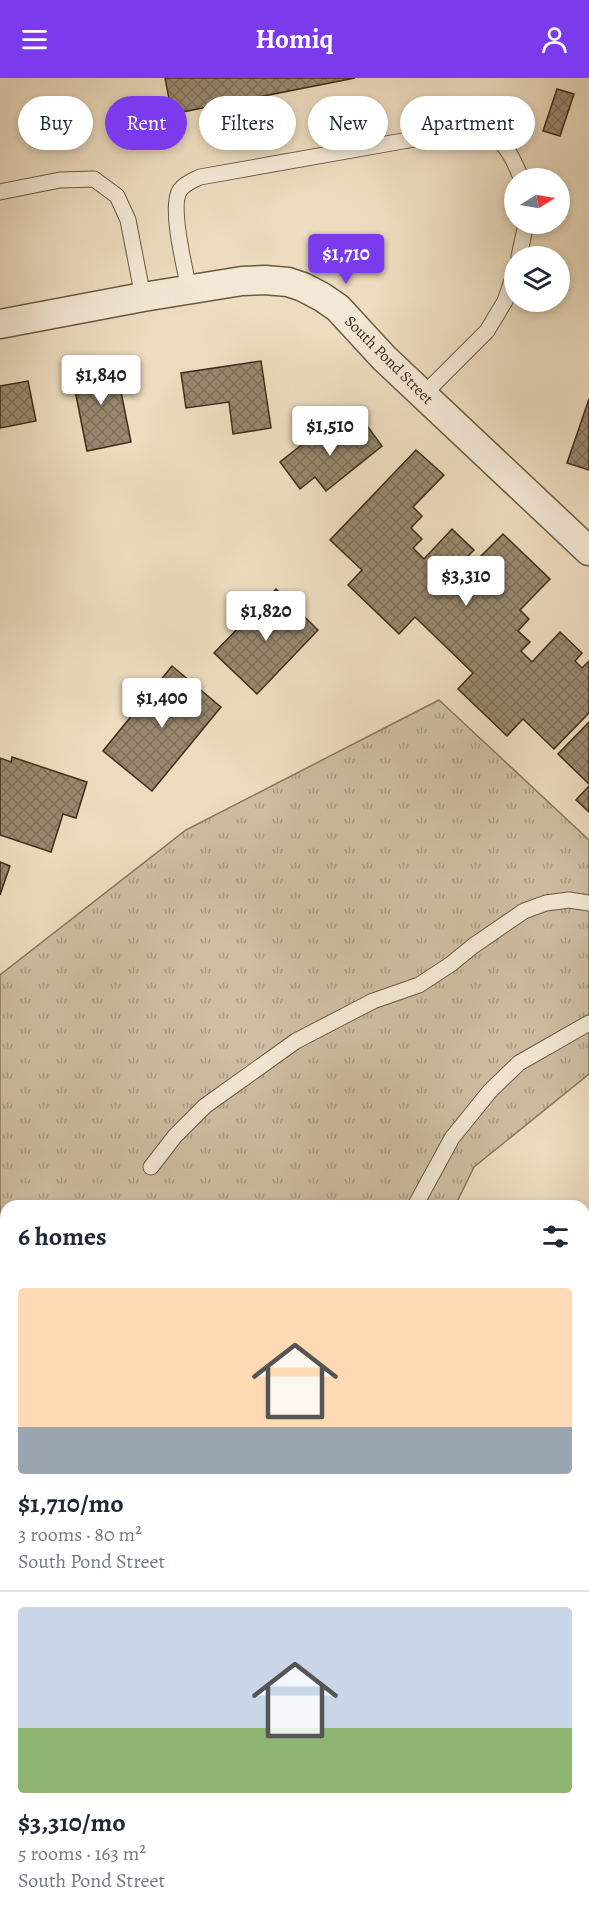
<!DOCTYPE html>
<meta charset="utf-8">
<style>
:root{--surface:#fff;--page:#f6f6f7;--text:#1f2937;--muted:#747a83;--line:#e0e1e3;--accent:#7c3aed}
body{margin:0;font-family:Alegreya,serif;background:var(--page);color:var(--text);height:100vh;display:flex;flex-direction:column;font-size:22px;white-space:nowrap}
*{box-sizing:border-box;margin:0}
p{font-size:20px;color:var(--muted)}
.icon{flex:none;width:33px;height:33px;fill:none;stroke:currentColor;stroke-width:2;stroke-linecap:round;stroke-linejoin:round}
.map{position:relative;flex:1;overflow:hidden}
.panel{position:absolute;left:0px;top:1122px;width:590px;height:720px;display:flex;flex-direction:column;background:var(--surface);border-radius:18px 18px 0 0;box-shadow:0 3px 9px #0003}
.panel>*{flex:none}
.guide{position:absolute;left:18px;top:18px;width:554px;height:54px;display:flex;gap:12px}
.needle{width:39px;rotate:79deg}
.buttons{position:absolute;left:504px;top:90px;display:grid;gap:12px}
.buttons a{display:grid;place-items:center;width:66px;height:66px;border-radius:50%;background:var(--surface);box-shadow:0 3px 9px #0003;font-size:30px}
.price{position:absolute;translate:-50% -51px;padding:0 14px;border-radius:6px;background:#fff;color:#222;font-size:20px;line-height:39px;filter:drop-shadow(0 2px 3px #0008)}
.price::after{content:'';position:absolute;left:50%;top:36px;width:18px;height:14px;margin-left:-9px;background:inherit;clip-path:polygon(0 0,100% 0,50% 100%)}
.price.current{background:var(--accent);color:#fff}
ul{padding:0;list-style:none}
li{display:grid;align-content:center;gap:12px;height:318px;padding:0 18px}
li+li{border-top:2px solid var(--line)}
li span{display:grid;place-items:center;height:186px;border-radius:6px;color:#555}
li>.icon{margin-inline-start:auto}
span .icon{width:108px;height:108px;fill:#fffc;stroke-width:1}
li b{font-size:26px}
h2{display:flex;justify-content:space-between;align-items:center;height:72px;padding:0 18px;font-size:26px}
.tag{padding:0 21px;border-radius:27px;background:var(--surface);box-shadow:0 3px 9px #0003;font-size:21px;line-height:54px}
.tag.current{background:var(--accent);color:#fff}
header{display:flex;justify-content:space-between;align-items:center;height:78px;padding:0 18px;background:var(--accent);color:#fff;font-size:27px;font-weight:600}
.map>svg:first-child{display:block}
.grass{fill:url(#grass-tufts);stroke:#87765e;stroke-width:1.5}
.building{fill:url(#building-cross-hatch);stroke:#3f2e18;stroke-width:1.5}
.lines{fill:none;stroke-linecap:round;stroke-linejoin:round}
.lane-casing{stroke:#6a5a42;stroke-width:17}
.street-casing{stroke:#6a5a42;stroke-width:31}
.lane{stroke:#f3e8d5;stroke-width:15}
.street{stroke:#f3e8d5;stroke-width:28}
.labels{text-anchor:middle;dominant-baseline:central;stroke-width:4.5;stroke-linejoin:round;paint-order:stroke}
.street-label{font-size:16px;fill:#3f2e18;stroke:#f3e8d5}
</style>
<header><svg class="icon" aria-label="menu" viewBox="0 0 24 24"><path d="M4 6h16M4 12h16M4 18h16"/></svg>Homiq<svg class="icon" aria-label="person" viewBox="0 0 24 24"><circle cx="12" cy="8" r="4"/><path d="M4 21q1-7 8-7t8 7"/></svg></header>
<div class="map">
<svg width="589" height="1842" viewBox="0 0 589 1842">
<defs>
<pattern id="grass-tufts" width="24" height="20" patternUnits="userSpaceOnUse" patternTransform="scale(1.5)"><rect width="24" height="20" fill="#cfbea3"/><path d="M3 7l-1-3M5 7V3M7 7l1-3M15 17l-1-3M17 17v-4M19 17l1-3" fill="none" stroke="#a99b84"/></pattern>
<pattern id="building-cross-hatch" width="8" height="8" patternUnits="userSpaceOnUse" patternTransform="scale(1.5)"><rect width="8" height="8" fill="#99886f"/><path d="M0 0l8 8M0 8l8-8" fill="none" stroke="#7e705a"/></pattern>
</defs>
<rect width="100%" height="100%" fill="#eddcbf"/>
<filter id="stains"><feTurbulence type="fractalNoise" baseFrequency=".00333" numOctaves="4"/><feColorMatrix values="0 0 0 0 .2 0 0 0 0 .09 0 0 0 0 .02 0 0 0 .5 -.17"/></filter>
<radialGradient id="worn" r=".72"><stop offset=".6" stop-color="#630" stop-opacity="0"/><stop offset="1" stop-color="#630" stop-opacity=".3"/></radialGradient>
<path class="grass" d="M439,622L589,762V996L474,1089L455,1128H6V1836H75L72,1842H0V897L186,752Z"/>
<path class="building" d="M165,0H355L172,36Z
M557,11L574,16L560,58L543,53Z
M261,283L271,350L233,356L229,324L186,330L181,295Z
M115,284L131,364L87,373L71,292Z
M28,303L36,343L0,350V308Z
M589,321V392L567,385Z
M365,345L382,368L326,413L315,399L300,411L280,384L322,351L336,368Z
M416,372L444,397L413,429L422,438L411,450L422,461L413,470L424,481L452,451L474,472L465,481L472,487L503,456L550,501L520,532L529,541L518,553L530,564L521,573L532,584L560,554L582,575L575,583L582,590L589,583V635L554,671L523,641L507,658L458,611L473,595L415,539L399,556L348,507L362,492L330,462Z
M276,511L318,552L257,616L214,575Z
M172,588L221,629L152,713L103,673Z
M589,644V706L558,676Z
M12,679L87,704L76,740L63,736L51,774L0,757V680L11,684Z
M589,708V734L576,722Z
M0,784L10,788L0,817Z
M584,1313L589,1316V1341L584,1351Z
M584,1508L589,1510V1521L584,1531Z
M134,1836H210L207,1842H131Z
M341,1836H417L414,1842H381L374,1838L371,1842H352Z"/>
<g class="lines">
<g class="lane-casing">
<path id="lane" d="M0,114L60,102L94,101L117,118L128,142L143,219
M519,178L526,146
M189,211C185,191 169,128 180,112C185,105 194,102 200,99L465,52C475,54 489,55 498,62C508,69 517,89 521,100
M423,317L487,253L505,223L514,197
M151,1089L175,1058L205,1028L296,963L373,923L419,907L451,886L473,868L524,833L546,825L569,822L589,825
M415,1128L452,1060L490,1013L519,985L589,945
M0,1823L6,1812"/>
</g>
<g class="street-casing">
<path id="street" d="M0,246L143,219L242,203L265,202L288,204L303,209L322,219L338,230L384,280L589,473
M584,1706L589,1696
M270,1842L273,1836
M505,1842L509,1836"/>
</g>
<use href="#lane" class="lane"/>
<use href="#street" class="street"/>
</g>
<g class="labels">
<g class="street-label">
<text transform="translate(389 282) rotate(45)">South Pond Street</text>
</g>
</g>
<rect width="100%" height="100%" filter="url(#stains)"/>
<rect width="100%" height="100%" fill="url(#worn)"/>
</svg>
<div class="buttons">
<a><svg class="needle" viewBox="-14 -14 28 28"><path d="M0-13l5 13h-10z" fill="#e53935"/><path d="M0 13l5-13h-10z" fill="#747a83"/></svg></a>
<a><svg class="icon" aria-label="layers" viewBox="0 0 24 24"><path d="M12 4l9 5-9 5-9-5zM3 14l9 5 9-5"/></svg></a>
</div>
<b class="price current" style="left:346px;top:207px">$1,710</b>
<b class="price" style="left:101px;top:328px">$1,840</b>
<b class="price" style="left:330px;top:379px">$1,510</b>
<b class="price" style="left:466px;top:529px">$3,310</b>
<b class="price" style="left:266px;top:564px">$1,820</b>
<b class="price" style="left:162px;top:651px">$1,400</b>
<div class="guide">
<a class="tag">Buy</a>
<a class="tag current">Rent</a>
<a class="tag">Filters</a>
<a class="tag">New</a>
<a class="tag">Apartment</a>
</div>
<section class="panel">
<h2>6 homes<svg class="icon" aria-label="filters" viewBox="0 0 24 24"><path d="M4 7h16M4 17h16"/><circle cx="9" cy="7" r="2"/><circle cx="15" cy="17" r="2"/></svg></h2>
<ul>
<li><span style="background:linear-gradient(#ffd9b3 75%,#9aa5b1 0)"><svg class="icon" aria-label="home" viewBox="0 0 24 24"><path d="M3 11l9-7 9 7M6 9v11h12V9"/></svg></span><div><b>$1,710/mo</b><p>3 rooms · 80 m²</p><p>South Pond Street</p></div></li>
<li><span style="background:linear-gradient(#c9d6e8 65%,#8fb573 0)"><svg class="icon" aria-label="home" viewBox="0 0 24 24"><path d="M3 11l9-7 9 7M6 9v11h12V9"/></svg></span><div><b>$3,310/mo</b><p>5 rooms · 163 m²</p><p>South Pond Street</p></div></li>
</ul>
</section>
</div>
